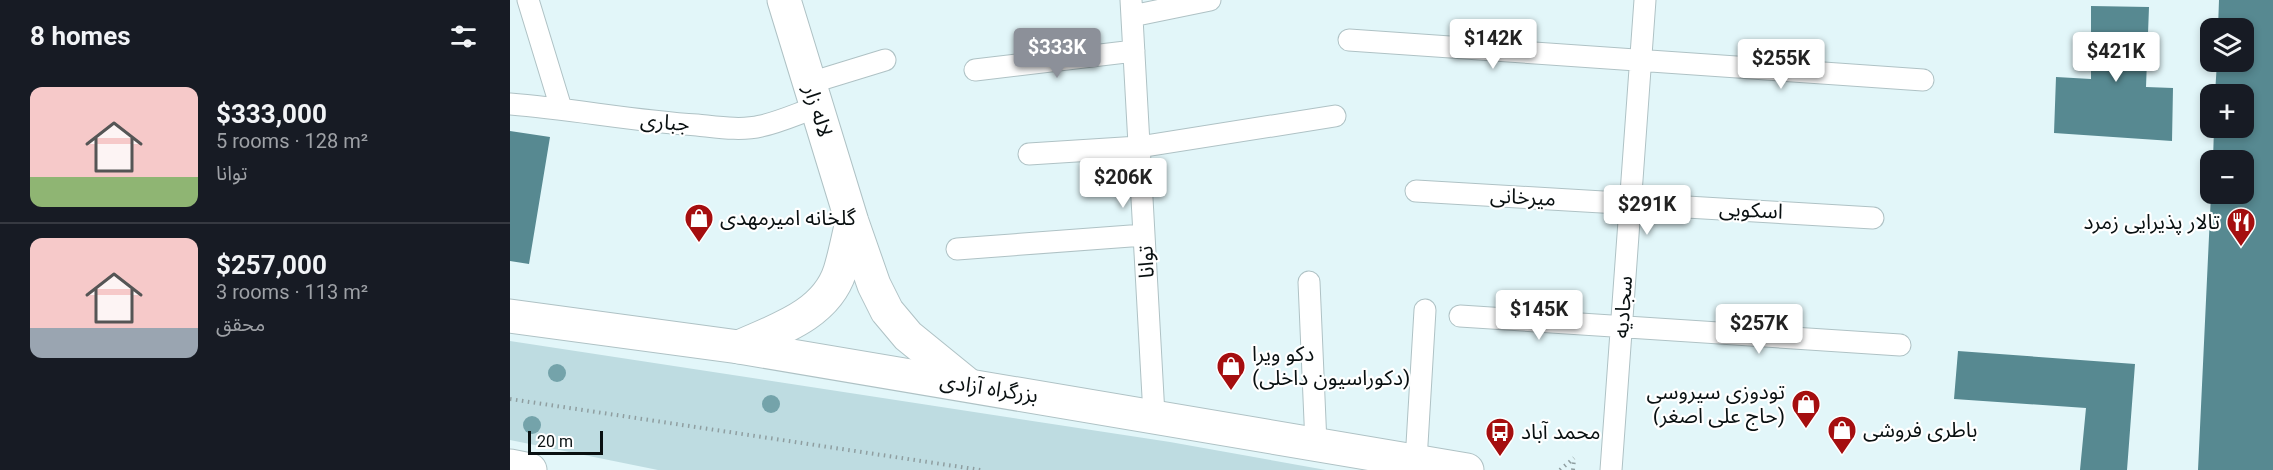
<!DOCTYPE html>
<meta charset="utf-8">
<style>
:root{--surface:#171b24;--page:#20242c;--text:#f1f3f6;--muted:#9ea1a6;--line:#363941;--accent:#8c9099}
body{margin:0;font-family:Roboto,"Noto Sans Arabic",sans-serif;background:var(--page);color:var(--text);height:100vh;display:flex;flex-direction:column;font-size:22px;white-space:nowrap}
*{box-sizing:border-box;margin:0}
p{font-size:20px;color:var(--muted)}
.icon{flex:none;width:33px;height:33px;fill:none;stroke:currentColor;stroke-width:2;stroke-linecap:round;stroke-linejoin:round}
.map{position:relative;flex:1;overflow:hidden}
.details{display:flex;flex-direction:column;background:var(--surface);width:510px}
.details>*{flex:none}
.fabs{position:absolute;left:1690px;top:18px;display:grid;gap:12px}
.fabs a{display:grid;place-items:center;width:54px;height:54px;border-radius:12px;background:var(--surface);box-shadow:0 3px 9px #0003;font-size:30px}
.scale{position:absolute;left:18px;bottom:15px;width:75px;box-sizing:border-box;padding-left:6px;border:3px solid #091011;border-top:0;font-size:16px;line-height:21px;white-space:nowrap;color:#091011;-webkit-text-stroke:4px #fff;paint-order:stroke}
.price{position:absolute;translate:-50% -51px;padding:0 14px;border-radius:6px;background:#fff;color:#222;font-size:20px;line-height:39px;filter:drop-shadow(0 2px 3px #0008)}
.price::after{content:'';position:absolute;left:50%;top:36px;width:18px;height:14px;margin-left:-9px;background:inherit;clip-path:polygon(0 0,100% 0,50% 100%)}
.price.selected{background:var(--accent);color:#fff}
ul{padding:0;list-style:none}
li{display:flex;align-items:center;gap:18px;height:150px;padding:0 30px}
li+li{border-top:2px solid var(--line)}
li span{display:grid;place-items:center;flex:none;width:168px;height:120px;border-radius:12px;color:#555}
li>.icon{margin-inline-start:auto}
span .icon{width:72px;height:72px;fill:#fffc;stroke-width:1}
li b{font-size:26px}
h2{display:flex;justify-content:space-between;align-items:center;height:72px;padding:0 30px;font-size:26px}
main{display:flex;flex:1;min-height:0}
.map>svg:first-child{display:block}
.green{fill:#bedce1}
.building{fill:#578991}
.lines{fill:none;stroke-linecap:round;stroke-linejoin:round}
.minor-casing{stroke:#afc2c5;stroke-width:23}
.primary-casing{stroke:#afc2c5;stroke-width:35}
.trunk-casing{stroke:#afc2c5;stroke-width:35}
.path{stroke:#8f9ea0;stroke-width:4;stroke-dasharray:1.5 4.5;stroke-linecap:butt}
.minor{stroke:#fff;stroke-width:21}
.primary{stroke:#fff;stroke-width:33}
.trunk{stroke:#fff;stroke-width:33}
.tree{fill:#74a3aa}
.labels{text-anchor:middle;dominant-baseline:central;stroke-width:4.5;stroke-linejoin:round;paint-order:stroke}
.street-label{font-size:21px;fill:#091011;stroke:#fff}
.poi-label{font-size:21px;fill:#091011;stroke:#fff;text-anchor:start}
</style>
<main>
<section class="details">
<h2>8 homes<svg class="icon" aria-label="filters" viewBox="0 0 24 24"><path d="M4 7h16M4 17h16"/><circle cx="9" cy="7" r="2"/><circle cx="15" cy="17" r="2"/></svg></h2>
<ul>
<li><span style="background:linear-gradient(#f6c9c9 75%,#8fb573 0)"><svg class="icon" aria-label="home" viewBox="0 0 24 24"><path d="M3 11l9-7 9 7M6 9v11h12V9"/></svg></span><div><b>$333,000</b><p>5 rooms · 128 m²</p><p>توانا</p></div></li>
<li><span style="background:linear-gradient(#f6c9c9 75%,#9aa5b1 0)"><svg class="icon" aria-label="home" viewBox="0 0 24 24"><path d="M3 11l9-7 9 7M6 9v11h12V9"/></svg></span><div><b>$257,000</b><p>3 rooms · 113 m²</p><p>محقق</p></div></li>
</ul>
</section>
<div class="map">
<svg width="1763" height="470" viewBox="0 0 1763 470">
<rect width="100%" height="100%" fill="#e2f6f9"/>
<path class="green" d="M0,341L660,442L816,470H148L0,440Z"/>
<path class="building" d="M1709,0H1763V470H1688L1701,194H1734V160H1703L1704,128H1734V94H1705L1707,62H1734V28H1708Z
M1581,6L1639,7L1636,87L1663,88L1662,141L1544,133L1546,77L1581,79Z
M0,131L40,137L19,264L0,261Z
M1448,351L1625,364L1617,470H1570L1576,408L1444,399Z"/>
<g class="lines">
<g class="minor-casing">
<path id="minor" d="M18,0L51,108
M621,0L644,415
M622,16L700,0
M839,40L1413,80
M465,70L624,51
M300,83L375,60
M0,104C63,109 124,121 187,125C207,127 231,131 251,126C270,122 289,113 307,107
M519,154L629,147L825,116
M906,191L1363,218
M447,249L634,235
M799,282L806,444
M950,316L1390,345
M906,461L915,310
M1101,470L1135,0"/>
</g>
<g class="primary-casing">
<path id="primary" d="M274,0L342,222L364,285L377,311L398,336L457,384
M229,347C267,330 316,315 330,271C335,255 338,238 342,222"/>
</g>
<g class="trunk-casing">
<path id="trunk" d="M0,316L229,347L957,470
M0,466L20,470"/>
</g>
<path class="path" d="M0,399L471,470
M1050,470L1064,458
M1063,470L1064,459"/>
<use href="#minor" class="minor"/>
<use href="#primary" class="primary"/>
<use href="#trunk" class="trunk"/>
</g>
<g class="tree">
<circle cx="47" cy="373" r="9"/>
<circle cx="261" cy="404" r="9"/>
<circle cx="22" cy="425" r="9"/>
</g>
<defs>
<g id="shop-pin" transform="scale(1.5)"><path d="M0 17L-7.5 6A9.5 9.5 0 1 1 7.5 6Z" fill="#a50e0f" stroke="#fff"/><path d="M-5-2.5h2.3a2.7 3.5 0 0 1 5.4 0H5L5.5 6h-11ZM-1.5-2.5h3a1.5 2.3 0 0 0-3 0Z" fill="#fff"/></g>
<g id="restaurant-pin" transform="scale(1.5)"><path d="M0 17L-7.5 6A9.5 9.5 0 1 1 7.5 6Z" fill="#a50e0f" stroke="#fff"/><path d="M-5-6h1v4h1v-4h1v4h1v-4h1v5L-1.5 .5V6h-2V.5L-5-1ZM5-6V6H3V1.5H1.5Q1.5-4 5-6Z" fill="#fff"/></g>
<g id="bus-pin" transform="scale(1.5)"><path d="M0 17L-7.5 6A9.5 9.5 0 1 1 7.5 6Z" fill="#a50e0f" stroke="#fff"/><path d="M-5-6H5V4H4V6H2V4H-2V6H-4V4H-5ZM-3.5-4V0h7V-4ZM-3.5 1.2v1.5H-2V1.2ZM2 1.2v1.5H3.5V1.2Z" fill="#fff"/></g>
</defs>
<g fill-rule="evenodd">
<use href="#shop-pin" x="189" y="218"/>
<use href="#restaurant-pin" x="1731" y="222"/>
<use href="#shop-pin" x="721" y="366"/>
<use href="#shop-pin" x="1296" y="404"/>
<use href="#shop-pin" x="1332" y="430"/>
<use href="#bus-pin" x="990" y="432"/>
</g>
<g class="labels">
<g class="street-label">
<text transform="translate(308 111) rotate(73)">لاله زار</text>
<text transform="translate(155 122) rotate(5)">جباری</text>
<text transform="translate(1013 197) rotate(3)">میرخانی</text>
<text transform="translate(1241 210) rotate(3)">اسکویی</text>
<text transform="translate(636 262) rotate(-93)">توانا</text>
<text transform="translate(1113 307) rotate(-86)">سجادیه</text>
<text transform="translate(479 388) rotate(9)">بزرگراه آزادی</text>
</g>
<g class="poi-label">
<text x="210" y="218">گلخانه امیرمهدی</text>
<text x="1710" y="222" text-anchor="end">تالار پذیرایی زمرد</text>
<text x="742" y="354">دکو ویرا<tspan x="742" dy="24">(دکوراسیون داخلی)</tspan></text>
<text x="1275" y="392" text-anchor="end">تودوزی سیروسی<tspan x="1275" dy="24">(حاج علی اصغر)</tspan></text>
<text x="1353" y="430">باطری فروشی</text>
<text x="1011" y="432">محمد آباد</text>
</g>
</g>
</svg>
<div class="fabs">
<a><svg class="icon" aria-label="layers" viewBox="0 0 24 24"><path d="M12 4l9 5-9 5-9-5zM3 14l9 5 9-5"/></svg></a>
<a>+</a>
<a>−</a>
</div>
<div class="scale">20 m</div>
<b class="price" style="left:983px;top:70px">$142K</b>
<b class="price selected" style="left:547px;top:79px">$333K</b>
<b class="price" style="left:1606px;top:83px">$421K</b>
<b class="price" style="left:1271px;top:90px">$255K</b>
<b class="price" style="left:613px;top:209px">$206K</b>
<b class="price" style="left:1137px;top:236px">$291K</b>
<b class="price" style="left:1029px;top:341px">$145K</b>
<b class="price" style="left:1249px;top:355px">$257K</b>
</div>
</main>
